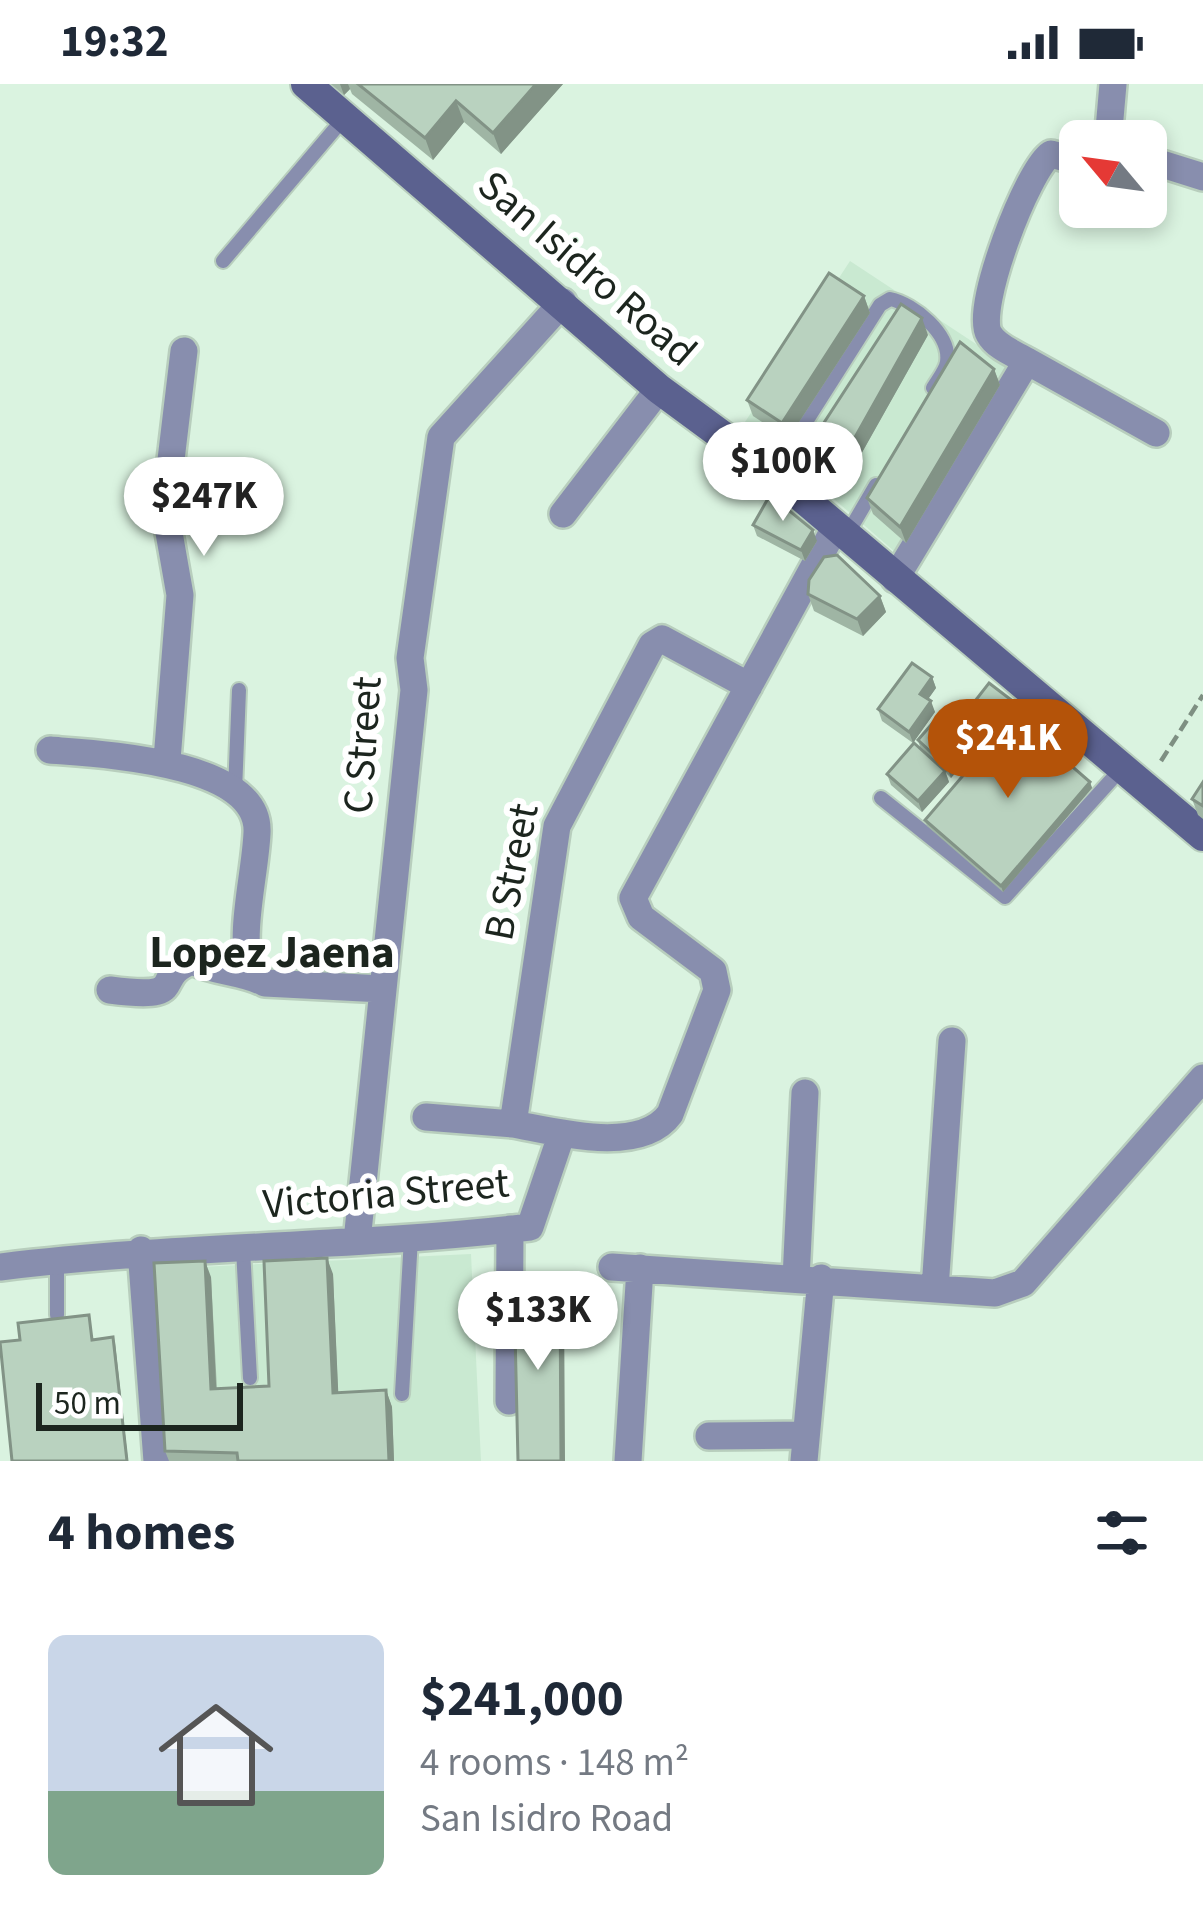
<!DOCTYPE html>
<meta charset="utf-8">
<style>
:root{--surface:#fff;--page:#f6f6f7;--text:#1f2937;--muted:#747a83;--line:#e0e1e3;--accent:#b45309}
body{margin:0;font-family:"Source Sans 3",sans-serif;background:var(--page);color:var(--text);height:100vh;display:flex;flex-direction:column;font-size:45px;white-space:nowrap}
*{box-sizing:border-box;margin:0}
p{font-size:39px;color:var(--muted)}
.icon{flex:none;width:66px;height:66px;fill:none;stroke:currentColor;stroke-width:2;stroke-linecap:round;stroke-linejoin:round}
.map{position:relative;height:1377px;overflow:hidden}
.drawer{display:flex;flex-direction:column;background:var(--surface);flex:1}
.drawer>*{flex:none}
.needle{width:78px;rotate:299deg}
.fabs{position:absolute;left:1059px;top:36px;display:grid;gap:24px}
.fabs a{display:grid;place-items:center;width:108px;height:108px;border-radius:18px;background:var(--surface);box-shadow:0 6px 18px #0003;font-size:60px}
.scale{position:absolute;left:36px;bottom:30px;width:207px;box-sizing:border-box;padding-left:12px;border:6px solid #1c251e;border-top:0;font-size:33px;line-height:42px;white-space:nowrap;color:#1c251e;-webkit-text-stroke:9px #fff;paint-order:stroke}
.price{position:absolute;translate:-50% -102px;padding:0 27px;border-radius:42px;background:#fff;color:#222;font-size:39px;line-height:78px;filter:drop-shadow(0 3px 6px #0008)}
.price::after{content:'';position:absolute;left:50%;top:72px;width:36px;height:27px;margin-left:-18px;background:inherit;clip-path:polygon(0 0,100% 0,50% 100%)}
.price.current{background:var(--accent);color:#fff}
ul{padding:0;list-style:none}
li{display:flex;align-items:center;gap:36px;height:300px;padding:0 48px}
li+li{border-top:3px solid var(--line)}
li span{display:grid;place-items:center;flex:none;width:336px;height:240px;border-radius:18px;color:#555}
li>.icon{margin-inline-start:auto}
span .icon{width:144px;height:144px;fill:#fffc;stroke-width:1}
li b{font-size:51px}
h2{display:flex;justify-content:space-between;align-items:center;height:144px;padding:0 48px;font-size:51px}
.status{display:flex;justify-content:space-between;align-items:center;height:84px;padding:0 60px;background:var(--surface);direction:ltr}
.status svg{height:33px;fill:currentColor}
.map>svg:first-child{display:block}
.built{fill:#c9e9d1}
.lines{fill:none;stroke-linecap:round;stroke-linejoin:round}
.lane-casing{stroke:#b8cebd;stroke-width:18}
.street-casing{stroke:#b8cebd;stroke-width:32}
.secondary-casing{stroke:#b8cebd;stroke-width:34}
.path{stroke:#7e8f82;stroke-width:4.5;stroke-dasharray:12 6;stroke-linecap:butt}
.lane{stroke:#888eae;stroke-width:14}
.street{stroke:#888eae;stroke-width:27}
.secondary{stroke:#5b618f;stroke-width:30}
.wall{fill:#9fb5a4}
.shaded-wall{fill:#829386}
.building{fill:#b9d2bf;stroke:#829386;stroke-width:3}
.labels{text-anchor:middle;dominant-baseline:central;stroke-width:12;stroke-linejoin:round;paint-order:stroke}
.street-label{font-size:42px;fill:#1c251e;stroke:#fff}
.neighbourhood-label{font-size:45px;font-weight:bold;fill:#1c251e;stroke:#fff}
</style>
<div class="status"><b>19:32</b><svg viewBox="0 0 49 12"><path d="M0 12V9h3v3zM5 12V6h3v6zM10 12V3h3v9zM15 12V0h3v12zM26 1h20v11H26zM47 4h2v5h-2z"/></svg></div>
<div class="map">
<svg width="1203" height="1377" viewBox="0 0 1203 1377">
<rect width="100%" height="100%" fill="#daf3e0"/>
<path class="built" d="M850,177L1017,287L902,474L745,338Z
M471,1170L481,1377H147L136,1186Z"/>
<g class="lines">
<g class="lane-casing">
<path id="lane" d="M223,177L345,33
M774,388L880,221L890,215C914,220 951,250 947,278C946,286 937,297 933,304
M848,449L876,401
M235,707L239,606
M881,714L1005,813L1122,684
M243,1165L250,1294
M57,1231V1176
M402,1310L411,1154"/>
</g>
<g class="street-casing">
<path id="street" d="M1108,57L1113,0
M1146,75L1203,93
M1027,277L1156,349
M563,430L659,305
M895,495L1027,277C1015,270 996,263 989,250C974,225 1028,84 1051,70L1080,78
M749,602L662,555L652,561L557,742L513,1040C557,1048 640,1071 670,1030L717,906L713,887L641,833L633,814L835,444
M50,666C99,670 261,677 257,749C255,792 239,847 250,889
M167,676L180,511L165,426L184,267
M110,906C193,917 149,893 192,877C218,889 242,887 265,899L383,905
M426,1033L513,1040
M357,1157L414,606L410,574L441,353L563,218
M141,1166L157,1377
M0,1183C176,1161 354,1164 530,1143L562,1049
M612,1183L995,1209L1023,1199L1203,994
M796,1195L805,1009
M935,1205L952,957
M509,1317L510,1145
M709,1352L806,1351
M628,1377L640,1184
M804,1377L821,1194"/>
</g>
<g class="secondary-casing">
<path id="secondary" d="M306,0L659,305L773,389L1203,752"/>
</g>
<path class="path" d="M1161,677L1203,611"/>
<use href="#lane" class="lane"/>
<use href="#street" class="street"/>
<use href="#secondary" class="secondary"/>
</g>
<path class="wall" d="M331,0H563L501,70L464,38L433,76L352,10L350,5L344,11Z
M864,212L870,229L788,355L753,332L747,316Z
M928,251L837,413L809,387L803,371Z
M994,285L1000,301L906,459L873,430L867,414Z
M753,441L817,457L805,477L757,452Z
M808,510L880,512L886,528L863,552L814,527Z
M932,593L936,604L928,615L935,628L913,659L882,637L878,625Z
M968,626H1014L992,653L972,637Z
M973,653L977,664L951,694L946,689L949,698L922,728L891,701L887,690L921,666L918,656Z
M1090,698L1092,704L1003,808L927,742L925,736Z
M1203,698V735L1198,731L1192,715Z
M333,1190L338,1309L386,1306L392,1323L394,1377H169L165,1367L211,1193L217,1305L269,1302Z"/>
<path class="shaded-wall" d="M340,0H348L350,5L344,11Z
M536,0H563L501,70L493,49Z
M456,17L464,38L433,76L425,54Z
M864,212L870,229L788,355L782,339Z
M922,234L928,251L837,413L831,396Z
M994,285L1000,301L906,459L900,443Z
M813,446L817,457L805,477L801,466Z
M880,512L886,528L863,552L857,535Z
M932,593L936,604L924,621L920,610Z
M1010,615L1014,626L992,653L988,642Z
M931,617L935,628L913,659L909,648Z
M973,653L977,664L951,694L947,683Z
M945,687L949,698L922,728L918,717Z
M1090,698L1092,704L1003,808L1001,802Z
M327,1174L333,1190L339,1325L333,1309Z
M205,1177L211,1193L217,1321L211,1305Z
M560,1203L564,1214L565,1377H561Z
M113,1253L115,1259L128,1377H127Z
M386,1306L392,1323L394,1377H389Z"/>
<path class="building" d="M358,0H536L493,49L456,17L425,54Z
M829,189L864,212L782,339L747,316Z
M901,220L922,234L831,396L803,371Z
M960,258L994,285L900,443L867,414Z
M770,411L813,446L801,466L753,441Z
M837,471L880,512L857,535L808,510L809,496L824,473Z
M912,579L932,593L920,610L931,617L909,648L878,625Z
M989,599L1010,615L988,642L968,626Z
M943,627L973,653L947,683L918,656Z
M1014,632L1090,698L1001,802L925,736Z
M914,659L945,687L918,717L887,690Z
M1203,698V722L1192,715Z
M327,1174L333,1309L386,1306L389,1377H238L237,1369L165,1367L154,1179L205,1177L211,1305L269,1302L264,1177Z
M560,1203L561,1377H518L514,1204Z
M89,1231L92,1256L113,1253L127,1377H12L0,1258L20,1256L18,1239Z"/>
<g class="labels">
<g class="street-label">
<text transform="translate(587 185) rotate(41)">San Isidro Road</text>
<text transform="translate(363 661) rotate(-86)">C Street</text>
<text transform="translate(512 788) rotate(-79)">B Street</text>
<text transform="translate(386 1110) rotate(-5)">Victoria Street</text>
</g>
<g class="neighbourhood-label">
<text x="272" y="869">Lopez Jaena</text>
</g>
</g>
</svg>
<div class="fabs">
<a><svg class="needle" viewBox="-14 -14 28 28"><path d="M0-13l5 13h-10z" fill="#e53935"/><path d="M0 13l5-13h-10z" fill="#747a83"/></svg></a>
</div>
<div class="scale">50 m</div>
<b class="price" style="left:783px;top:440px">$100K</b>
<b class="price" style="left:204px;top:475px">$247K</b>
<b class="price current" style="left:1008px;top:717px">$241K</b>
<b class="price" style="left:538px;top:1289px">$133K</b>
</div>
<section class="drawer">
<h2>4 homes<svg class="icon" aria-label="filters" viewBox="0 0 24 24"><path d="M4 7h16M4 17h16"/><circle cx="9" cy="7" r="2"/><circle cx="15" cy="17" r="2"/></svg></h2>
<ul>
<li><span style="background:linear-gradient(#c9d6e8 65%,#7fa58c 0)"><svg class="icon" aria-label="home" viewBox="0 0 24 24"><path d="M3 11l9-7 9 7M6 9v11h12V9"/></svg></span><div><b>$241,000</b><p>4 rooms · 148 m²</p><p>San Isidro Road</p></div></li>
</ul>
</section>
